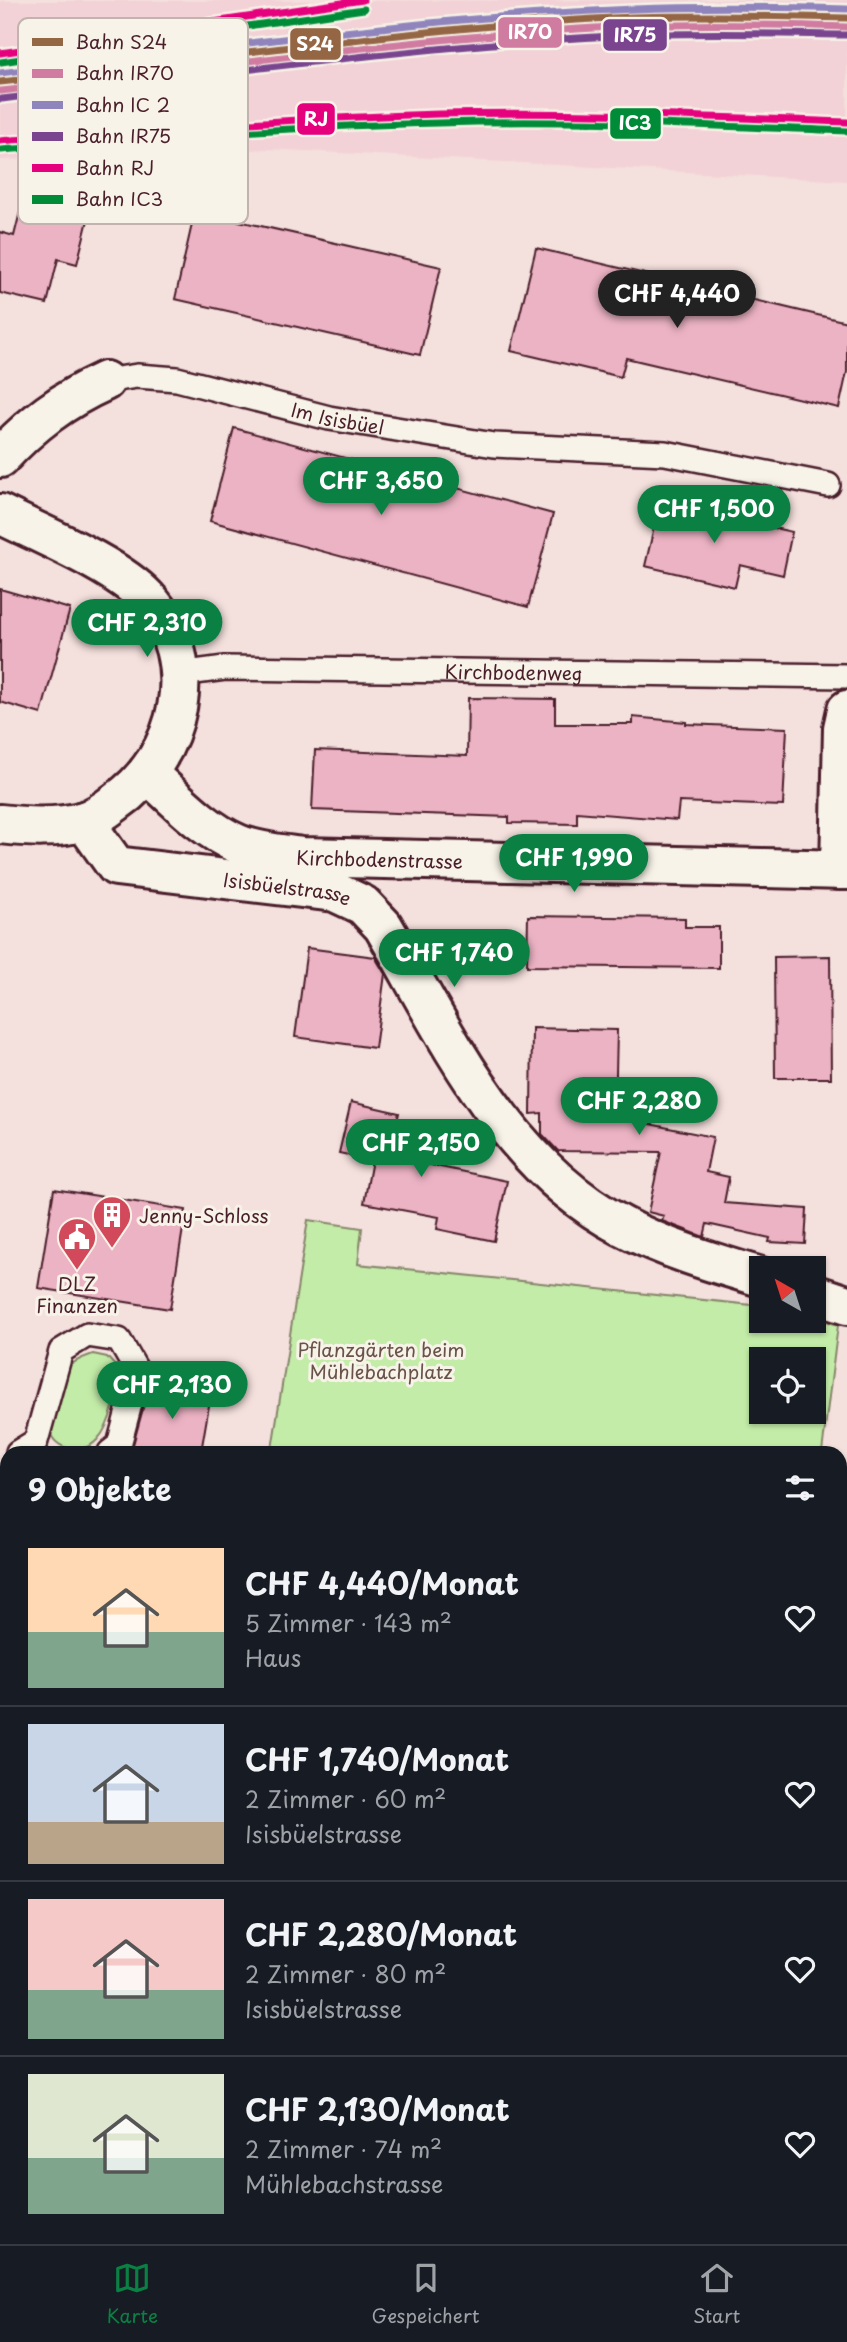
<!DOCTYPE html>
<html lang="de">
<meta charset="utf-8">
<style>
:root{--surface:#171b24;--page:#20242c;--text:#f1f3f6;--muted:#9ea1a6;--line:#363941;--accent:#0b8043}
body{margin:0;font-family:"Playpen Sans",sans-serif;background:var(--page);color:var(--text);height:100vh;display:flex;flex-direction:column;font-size:26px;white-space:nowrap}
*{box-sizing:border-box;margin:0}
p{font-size:23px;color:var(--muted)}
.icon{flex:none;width:38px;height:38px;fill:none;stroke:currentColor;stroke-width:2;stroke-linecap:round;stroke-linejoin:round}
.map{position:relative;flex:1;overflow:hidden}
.sheet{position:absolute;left:0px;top:1446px;width:847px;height:800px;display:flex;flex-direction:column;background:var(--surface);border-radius:21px 21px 0 0;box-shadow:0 2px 5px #0004}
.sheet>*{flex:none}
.needle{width:46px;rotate:321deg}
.fabs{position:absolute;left:749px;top:1256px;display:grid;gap:14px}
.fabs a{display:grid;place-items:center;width:77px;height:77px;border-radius:0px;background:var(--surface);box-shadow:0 2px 5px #0004;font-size:35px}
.price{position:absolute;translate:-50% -60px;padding:0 16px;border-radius:24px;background:var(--accent);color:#fff;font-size:23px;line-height:46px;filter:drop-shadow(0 2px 4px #0008)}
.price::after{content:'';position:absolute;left:50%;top:42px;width:21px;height:16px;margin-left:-10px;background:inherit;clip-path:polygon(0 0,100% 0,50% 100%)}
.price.current{background:#222;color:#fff}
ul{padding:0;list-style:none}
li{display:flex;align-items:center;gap:21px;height:175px;padding:0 28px}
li+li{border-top:2px solid var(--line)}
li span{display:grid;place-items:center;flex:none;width:196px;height:140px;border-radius:0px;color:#555}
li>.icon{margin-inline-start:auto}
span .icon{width:84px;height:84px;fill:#fffc;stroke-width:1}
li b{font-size:30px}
h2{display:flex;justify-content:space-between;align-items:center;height:84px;padding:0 28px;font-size:30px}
.menu{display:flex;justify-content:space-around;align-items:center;height:98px;border-top:2px solid var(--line);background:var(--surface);font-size:19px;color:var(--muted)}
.menu a{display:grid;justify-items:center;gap:4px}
.menu .current{color:var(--accent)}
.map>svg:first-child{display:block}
.built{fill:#f2d2d6}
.green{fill:#c3eca8;stroke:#86866a;stroke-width:2;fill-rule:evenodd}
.building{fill:#ecb3c4;stroke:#4a1f2b;stroke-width:2}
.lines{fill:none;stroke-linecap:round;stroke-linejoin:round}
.service-casing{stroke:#4a1f2b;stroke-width:28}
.minor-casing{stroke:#4a1f2b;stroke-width:44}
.tertiary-casing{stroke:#4a1f2b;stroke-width:44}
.secondary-casing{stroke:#4a1f2b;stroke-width:44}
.service{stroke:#f7f3e8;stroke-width:23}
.minor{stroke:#f7f3e8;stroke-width:38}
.tertiary{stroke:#f7f3e8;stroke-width:38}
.secondary{stroke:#f7f3e8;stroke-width:38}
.rail-1-casing{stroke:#f7f3e8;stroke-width:12}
.rail-2-casing{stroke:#f7f3e8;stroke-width:12}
.rail-3-casing{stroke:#f7f3e8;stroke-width:12}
.rail-4-casing{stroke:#f7f3e8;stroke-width:12}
.rail-5-casing{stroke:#f7f3e8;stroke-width:12}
.rail-6-casing{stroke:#f7f3e8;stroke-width:12}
.rail-1{stroke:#946644;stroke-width:7}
.rail-2{stroke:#d07ca0;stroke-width:7}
.rail-3{stroke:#9084bd;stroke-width:7}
.rail-4{stroke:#7a448f;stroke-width:7}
.rail-5{stroke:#e5007d;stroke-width:7}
.rail-6{stroke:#008b39;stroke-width:7}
.labels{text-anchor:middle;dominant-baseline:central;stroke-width:6;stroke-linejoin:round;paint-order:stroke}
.street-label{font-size:19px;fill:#4a1f2b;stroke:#f7f3e8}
.poi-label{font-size:19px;fill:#4a1f2b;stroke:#f7f3e8;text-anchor:start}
.park-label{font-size:19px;fill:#68524a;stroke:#f7f3e8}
.key{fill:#f7f3e8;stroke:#c3b3af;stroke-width:2}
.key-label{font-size:19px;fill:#4a1f2b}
.line-badge{stroke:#f7f3e8;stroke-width:2.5}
.badge-label{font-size:19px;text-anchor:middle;font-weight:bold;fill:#fff}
</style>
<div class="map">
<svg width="847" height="2244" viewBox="0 0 847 2244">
<rect width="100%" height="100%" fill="#f4e0dd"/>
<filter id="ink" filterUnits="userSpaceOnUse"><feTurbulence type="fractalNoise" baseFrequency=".0143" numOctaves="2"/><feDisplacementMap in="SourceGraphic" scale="14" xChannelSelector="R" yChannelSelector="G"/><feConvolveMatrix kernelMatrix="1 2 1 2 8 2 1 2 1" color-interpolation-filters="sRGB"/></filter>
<g filter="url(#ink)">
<path class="built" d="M847,0V181L268,149L0,160V1Z"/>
<path class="green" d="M308,1220L362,1228L358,1264L761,1306V1321H814V1317L838,1325L822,1452H297L272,1449ZM761,1360H814V1412H761Z
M93,1354L107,1357L117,1368C119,1389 112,1424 97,1440C82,1456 49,1450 49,1425C49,1417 53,1407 55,1399C61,1370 64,1364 93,1354Z"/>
<path class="building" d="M23,200L89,216L77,264L58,259L47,304L0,293V232L14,236Z
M195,211L441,267L420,355L175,299Z
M536,248L847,322V372L839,408L626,358L621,377L511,351Z
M234,428L553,514L528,607L210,521Z
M660,502L792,532L783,575L740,565L735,587L645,566Z
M0,589L70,609L41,714L0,702Z
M468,698L555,699V724H633V717L686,722V724L787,728L783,806L679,802L677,820L577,812V824L509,823V817L312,810L315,750L467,756Z
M528,916L685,918V927H719V968L527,966Z
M307,948L375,957L385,974L375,1048L295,1037Z
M830,956L831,1078H775L774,957Z
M532,1028L617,1030L615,1117L713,1137L706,1172L729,1177L724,1203L807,1209L805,1244L769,1242L770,1238L707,1224L704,1237L662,1221L664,1216L648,1212L661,1152L558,1151L542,1134V1113L531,1114Z
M351,1102L399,1113L388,1156L507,1181L494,1241L437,1229L439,1217L364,1203L372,1160L339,1153Z
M54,1189L186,1210L170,1309L38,1288Z
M150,1383L211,1394L201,1452H131Z"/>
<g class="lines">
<g class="service-casing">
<g id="service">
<path id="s1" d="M105,381L137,376L177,379L329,418L494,445L665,453L828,485"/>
<path id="s2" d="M180,674L225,668L847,676"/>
<path d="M18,1452L36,1441L61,1351L87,1335L119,1340L138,1373L119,1445L110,1452"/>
</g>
</g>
<g class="minor-casing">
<g id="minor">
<path d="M0,458C31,424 63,400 105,381"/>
<path id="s3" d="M84,821L116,866L335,892L363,905L383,926C447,1035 504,1164 622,1226C666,1249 714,1263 761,1277"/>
<path d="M840,870L843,728L847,710"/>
<path d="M814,1294L847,1305"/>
<path d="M220,2238L224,2244"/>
<path d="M552,2238L569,2244"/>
</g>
</g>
<g class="tertiary-casing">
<g id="tertiary">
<path id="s4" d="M147,773C174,797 204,830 238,844C258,852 281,854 302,857L847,870"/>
<path d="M840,1676L847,1674"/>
<path d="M0,1847H7"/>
</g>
</g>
<g class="secondary-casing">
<path id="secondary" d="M0,514C42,535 116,565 147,598C204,660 181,757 116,802C107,809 96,817 84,821C58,829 27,827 0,824
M0,1519L7,1531
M0,2078L7,2069"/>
</g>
<use href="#service" class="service"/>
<use href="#minor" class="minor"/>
<use href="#tertiary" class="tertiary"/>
<use href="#secondary" class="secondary"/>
<g class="rail-1-casing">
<path id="rail-1" d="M0,82C211,58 422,26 634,17C705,15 776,16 847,18"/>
</g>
<g class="rail-2-casing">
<path id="rail-2" d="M1,91C212,67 422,35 635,26C705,23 776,25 847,27"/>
</g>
<g class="rail-3-casing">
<path id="rail-3" d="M0,73C211,49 422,17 634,9C705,6 776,7 847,9"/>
</g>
<g class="rail-4-casing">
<path id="rail-4" d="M2,99C212,75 423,44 635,35C705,32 776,34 847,35"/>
</g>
<g class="rail-5-casing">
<path id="rail-5" d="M0,53L363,0
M0,141C146,130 292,118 439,114C575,111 711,117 847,122"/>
</g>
<g class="rail-6-casing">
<path id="rail-6" d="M1,62L364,9
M1,150C147,139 293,126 439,123C575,119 711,126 847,131"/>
</g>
<use href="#rail-1" class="rail-1"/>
<use href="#rail-2" class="rail-2"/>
<use href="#rail-3" class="rail-3"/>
<use href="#rail-4" class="rail-4"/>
<use href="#rail-5" class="rail-5"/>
<use href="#rail-6" class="rail-6"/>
</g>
</g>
<defs>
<g id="building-pin" transform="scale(2.0125)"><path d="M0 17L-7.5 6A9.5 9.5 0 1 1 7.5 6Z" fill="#d1495b" stroke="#f7f3e8"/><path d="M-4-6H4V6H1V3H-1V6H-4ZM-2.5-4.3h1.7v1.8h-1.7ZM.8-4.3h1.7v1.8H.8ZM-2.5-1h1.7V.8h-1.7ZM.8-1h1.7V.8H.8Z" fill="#fff"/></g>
<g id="civic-pin" transform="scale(2.0125)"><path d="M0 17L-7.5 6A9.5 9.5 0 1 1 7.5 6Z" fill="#d1495b" stroke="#f7f3e8"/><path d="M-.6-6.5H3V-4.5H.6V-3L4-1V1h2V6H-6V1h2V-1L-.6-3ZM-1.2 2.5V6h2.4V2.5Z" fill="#fff"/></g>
</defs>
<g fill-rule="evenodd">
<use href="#building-pin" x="112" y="1215"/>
<use href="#civic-pin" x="77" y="1237"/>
</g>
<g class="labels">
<g class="street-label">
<text stroke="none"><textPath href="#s1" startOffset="238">Im Isisbüel</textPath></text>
<text stroke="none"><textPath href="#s2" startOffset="334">Kirchbodenweg</textPath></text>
<text stroke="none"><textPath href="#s4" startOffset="259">Kirchbodenstrasse</textPath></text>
<text stroke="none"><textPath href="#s3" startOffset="228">Isisbüelstrasse</textPath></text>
</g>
<g class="poi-label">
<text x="139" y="1215">Jenny-Schloss</text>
<text x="77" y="1283" text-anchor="middle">DLZ<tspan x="77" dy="22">Finanzen</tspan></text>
</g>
<g class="park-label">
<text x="381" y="1349">Pflanzgärten beim<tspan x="381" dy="22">Mühlebachplatz</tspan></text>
</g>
</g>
<rect x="18" y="18" width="230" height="206" rx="10" class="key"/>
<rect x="32" y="38" width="31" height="8" fill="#946644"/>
<rect x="32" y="69" width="31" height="9" fill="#d07ca0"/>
<rect x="32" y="101" width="31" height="8" fill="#9084bd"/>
<rect x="32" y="132" width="31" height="9" fill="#7a448f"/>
<rect x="32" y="164" width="31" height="8" fill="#e5007d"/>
<rect x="32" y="195" width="31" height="9" fill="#008b39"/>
<g class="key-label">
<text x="75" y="49">Bahn S24</text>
<text x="75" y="80">Bahn IR70</text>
<text x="75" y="112">Bahn IC 2</text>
<text x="75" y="143">Bahn IR75</text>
<text x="75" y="175">Bahn RJ</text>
<text x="75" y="206">Bahn IC3</text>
</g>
<g class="line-badge">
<rect x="497" y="16" width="66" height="33" rx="7" fill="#d07ca0"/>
<rect x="602" y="18" width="66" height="34" rx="7" fill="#7a448f"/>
<rect x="289" y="27" width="53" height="34" rx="7" fill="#946644"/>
<rect x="296" y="102" width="40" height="34" rx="7" fill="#e5007d"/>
<rect x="609" y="107" width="53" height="33" rx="7" fill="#008b39"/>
</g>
<g class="badge-label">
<text x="530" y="39">IR70</text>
<text x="635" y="42">IR75</text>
<text x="315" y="51">S24</text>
<text x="316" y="126">RJ</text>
<text x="635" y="130">IC3</text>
</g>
</svg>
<div class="fabs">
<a><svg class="needle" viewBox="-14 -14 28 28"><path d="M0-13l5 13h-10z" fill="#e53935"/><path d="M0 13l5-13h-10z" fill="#9ea1a6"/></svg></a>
<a><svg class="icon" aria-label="locate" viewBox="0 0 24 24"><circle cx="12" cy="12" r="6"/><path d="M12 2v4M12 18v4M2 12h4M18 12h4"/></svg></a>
</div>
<b class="price current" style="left:677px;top:330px">CHF 4,440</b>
<b class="price" style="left:381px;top:517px">CHF 3,650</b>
<b class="price" style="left:714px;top:545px">CHF 1,500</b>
<b class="price" style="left:147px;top:659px">CHF 2,310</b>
<b class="price" style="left:574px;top:894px">CHF 1,990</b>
<b class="price" style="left:454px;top:989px">CHF 1,740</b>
<b class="price" style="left:639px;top:1137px">CHF 2,280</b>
<b class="price" style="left:421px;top:1179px">CHF 2,150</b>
<b class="price" style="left:172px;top:1421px">CHF 2,130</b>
<section class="sheet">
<h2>9 Objekte<svg class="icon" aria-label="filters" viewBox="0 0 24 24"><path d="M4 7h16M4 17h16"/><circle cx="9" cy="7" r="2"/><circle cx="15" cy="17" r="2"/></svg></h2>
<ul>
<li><span style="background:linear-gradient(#ffd9b3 60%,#7fa58c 0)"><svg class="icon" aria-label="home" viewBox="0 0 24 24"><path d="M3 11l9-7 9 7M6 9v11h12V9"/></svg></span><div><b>CHF 4,440/Monat</b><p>5 Zimmer · 143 m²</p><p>Haus</p></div><svg class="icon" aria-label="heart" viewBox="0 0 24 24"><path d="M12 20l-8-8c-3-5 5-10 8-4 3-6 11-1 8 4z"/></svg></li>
<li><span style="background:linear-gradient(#c9d6e8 70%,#b9a48a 0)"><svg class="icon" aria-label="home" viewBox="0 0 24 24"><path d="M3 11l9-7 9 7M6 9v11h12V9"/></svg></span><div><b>CHF 1,740/Monat</b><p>2 Zimmer · 60 m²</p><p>Isisbüelstrasse</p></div><svg class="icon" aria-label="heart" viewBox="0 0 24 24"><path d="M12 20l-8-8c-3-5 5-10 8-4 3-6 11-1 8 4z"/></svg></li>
<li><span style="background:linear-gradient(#f6c9c9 65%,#7fa58c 0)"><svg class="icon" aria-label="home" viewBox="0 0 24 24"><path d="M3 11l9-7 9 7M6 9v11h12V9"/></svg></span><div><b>CHF 2,280/Monat</b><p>2 Zimmer · 80 m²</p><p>Isisbüelstrasse</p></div><svg class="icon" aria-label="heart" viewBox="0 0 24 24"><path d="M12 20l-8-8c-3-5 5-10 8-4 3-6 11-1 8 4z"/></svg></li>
<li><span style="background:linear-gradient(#dfe7d0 60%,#7fa58c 0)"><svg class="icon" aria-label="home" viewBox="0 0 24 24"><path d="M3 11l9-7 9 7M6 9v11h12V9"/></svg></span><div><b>CHF 2,130/Monat</b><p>2 Zimmer · 74 m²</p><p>Mühlebachstrasse</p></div><svg class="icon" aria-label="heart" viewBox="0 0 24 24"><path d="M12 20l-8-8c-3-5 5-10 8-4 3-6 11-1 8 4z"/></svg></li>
</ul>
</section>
</div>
<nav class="menu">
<a class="current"><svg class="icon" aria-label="map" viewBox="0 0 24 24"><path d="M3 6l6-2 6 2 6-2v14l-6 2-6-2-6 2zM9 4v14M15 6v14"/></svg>Karte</a>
<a><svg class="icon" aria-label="saved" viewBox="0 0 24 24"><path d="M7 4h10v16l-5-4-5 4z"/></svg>Gespeichert</a>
<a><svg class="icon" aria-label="home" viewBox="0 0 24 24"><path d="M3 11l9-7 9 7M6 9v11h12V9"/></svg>Start</a>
</nav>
